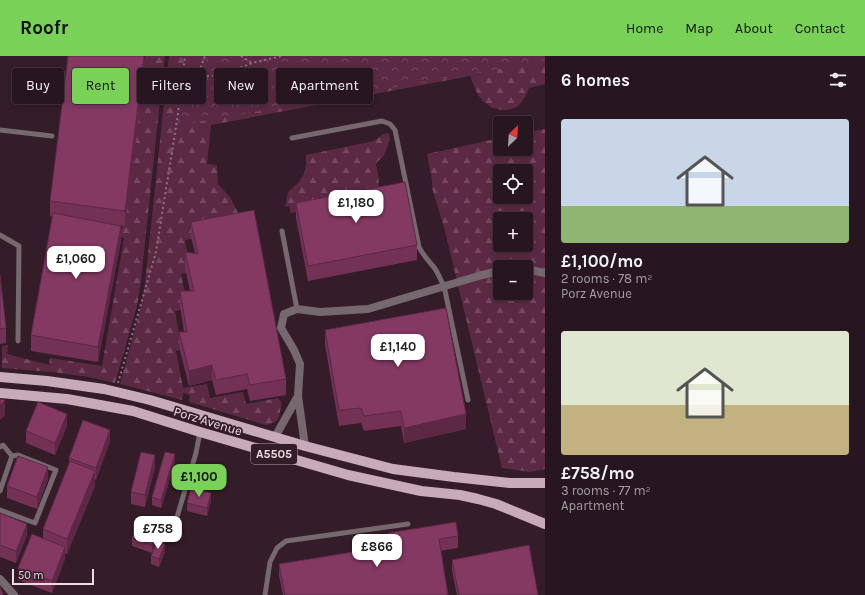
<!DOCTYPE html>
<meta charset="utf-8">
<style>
:root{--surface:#27151f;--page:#2f1e28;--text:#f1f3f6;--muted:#a49fa4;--line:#43343d;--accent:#79d158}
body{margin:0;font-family:Karla,sans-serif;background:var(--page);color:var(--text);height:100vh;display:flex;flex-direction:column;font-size:15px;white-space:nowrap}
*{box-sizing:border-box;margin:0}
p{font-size:13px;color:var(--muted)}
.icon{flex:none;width:22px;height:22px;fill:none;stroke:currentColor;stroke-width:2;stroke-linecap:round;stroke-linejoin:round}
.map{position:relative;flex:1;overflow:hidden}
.details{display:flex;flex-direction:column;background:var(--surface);width:320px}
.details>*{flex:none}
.guide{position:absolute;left:12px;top:12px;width:380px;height:36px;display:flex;gap:8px}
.needle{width:26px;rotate:25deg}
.tools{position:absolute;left:493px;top:60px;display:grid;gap:8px}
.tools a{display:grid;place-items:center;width:40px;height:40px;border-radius:4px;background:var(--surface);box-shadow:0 2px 6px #0003,0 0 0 1px var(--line);font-size:20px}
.scale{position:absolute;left:12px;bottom:10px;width:82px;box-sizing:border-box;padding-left:4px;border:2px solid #eddce3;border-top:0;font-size:11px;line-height:14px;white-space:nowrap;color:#eddce3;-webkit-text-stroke:3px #341c29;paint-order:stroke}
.price{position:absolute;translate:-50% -34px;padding:0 9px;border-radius:8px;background:#fff;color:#222;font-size:13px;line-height:26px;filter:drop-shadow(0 1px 2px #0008)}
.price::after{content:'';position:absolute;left:50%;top:24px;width:12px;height:9px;margin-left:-6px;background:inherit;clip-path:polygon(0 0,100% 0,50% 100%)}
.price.active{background:var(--accent);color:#111}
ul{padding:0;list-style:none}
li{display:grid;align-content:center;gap:8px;height:212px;padding:0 16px}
li span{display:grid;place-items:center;height:124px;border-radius:4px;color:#555}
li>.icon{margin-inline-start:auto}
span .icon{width:72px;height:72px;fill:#fffc;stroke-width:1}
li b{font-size:17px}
h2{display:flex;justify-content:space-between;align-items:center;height:48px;padding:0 16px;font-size:17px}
.tag{padding:0 14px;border-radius:4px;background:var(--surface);box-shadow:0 2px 6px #0003,0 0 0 1px var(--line);font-size:14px;line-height:36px}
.tag.active{background:var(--accent);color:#111}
header{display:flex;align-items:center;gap:24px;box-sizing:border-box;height:56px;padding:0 20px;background:var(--accent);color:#111}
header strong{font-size:19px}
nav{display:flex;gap:22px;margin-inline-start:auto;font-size:14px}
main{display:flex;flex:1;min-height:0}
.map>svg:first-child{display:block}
.forest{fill:url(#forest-firs);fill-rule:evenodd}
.park{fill:url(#park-crowns)}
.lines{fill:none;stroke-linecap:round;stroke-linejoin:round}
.path{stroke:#8a757f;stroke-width:2;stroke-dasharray:2 3;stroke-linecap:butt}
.lane{stroke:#75686e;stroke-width:5}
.street{stroke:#75686e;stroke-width:8}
.primary{stroke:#c7abb8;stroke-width:10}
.wall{fill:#723155}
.shaded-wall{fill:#5c2845}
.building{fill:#843963;stroke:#5c2845}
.labels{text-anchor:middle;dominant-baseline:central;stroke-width:3.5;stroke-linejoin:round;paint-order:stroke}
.shield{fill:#341c29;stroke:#b6a2ab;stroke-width:1}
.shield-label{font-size:12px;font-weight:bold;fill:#eddce3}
.street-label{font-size:13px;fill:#eddce3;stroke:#341c29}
</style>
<header>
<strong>Roofr</strong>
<nav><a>Home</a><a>Map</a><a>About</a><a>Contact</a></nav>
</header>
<main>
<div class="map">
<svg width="545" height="539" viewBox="0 0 545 539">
<defs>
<pattern id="forest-firs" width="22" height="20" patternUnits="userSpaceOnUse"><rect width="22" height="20" fill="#5c2945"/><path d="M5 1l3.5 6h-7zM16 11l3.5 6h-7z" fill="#744760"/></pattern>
<pattern id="park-crowns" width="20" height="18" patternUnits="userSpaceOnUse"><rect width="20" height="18" fill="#5c2945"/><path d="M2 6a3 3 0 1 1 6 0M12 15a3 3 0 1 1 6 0" fill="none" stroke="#744760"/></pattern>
</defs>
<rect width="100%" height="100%" fill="#341c29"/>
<path class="forest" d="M145,0H165L161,35L141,225L137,250L115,327L89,321L52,316L2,312V290L8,289L7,298L49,309L50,302L102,310L124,182L110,180L117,172L122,173L142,5L145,2Z
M169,0H545V28L529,32C524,46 517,55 502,54C499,53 497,53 493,52C490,50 486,48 483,45C476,38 474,29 470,20L211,69L207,108L217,109L218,128L230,141L246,173L185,184L191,216L181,218L188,253L175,255L182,294L176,295L183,332L207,328L210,342L243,336L246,348L278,342L282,347C278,360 282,366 266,369L189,346L190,339L183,337L182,344L120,328L141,251L145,226Z
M545,73V413L530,416L502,412L444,171L432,132V124L427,98L500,82V93H526V77ZM500,115H526V141H500ZM500,163H526V189H500ZM500,211H526V237H500Z
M389,77L390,84L383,101L377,106L376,108C378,119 382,132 374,141L291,157L289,150L285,151L288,136L299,126L304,118L306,109V99L374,85L383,78Z"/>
<path class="park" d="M188,0H545V5L179,69Z"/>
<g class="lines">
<path class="path" d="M241,0L252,7
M197,21L205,0
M182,22L223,19L252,7L282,0
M118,327L156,196L178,58L185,0"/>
<path class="lane" d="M0,74L52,80
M292,82L382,65L390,68L395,74L419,191C423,199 427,203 433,210C438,216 440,223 444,230L468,344
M282,175L297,253
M0,179L19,190L18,285
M0,391L3,389L12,400
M0,435L12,400L18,399L56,414L35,467L0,454
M172,478L196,397L200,376
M265,539L270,506L277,492L286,485L408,468"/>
<path class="street" d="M516,211H517
M526,213L545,217
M275,381L298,340
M305,390L298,340L300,308L294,294L281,272L284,258L297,253L320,256L368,253L482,219L500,215
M0,523L14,539"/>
<path class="primary" d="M0,321L47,325L104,333L150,344L305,390L393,413L454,421L510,427H545
M0,337L67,343L133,355L200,376L348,419L421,435L460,439L478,443L496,448L545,468"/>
</g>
<path class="wall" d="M145,14L125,170L108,168L121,185L98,306L31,295V279L52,161L50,160V145Z
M296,147L417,189V204L308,225L296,162Z
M191,166L286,323V339L250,345L247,333L216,339L212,324L189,330L179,291V276H184L180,250V235H190L185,212V196L195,197L191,181Z
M0,219L6,272V287L0,288Z
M325,274L466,373L404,387L401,370L364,375L361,367L339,370L325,289Z
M67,370L55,399L26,387V375Z
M110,385L96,424L95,423V430L67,498H65V503L52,537L18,524V512L43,482V473L69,408V402Z
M175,406L161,452L152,449V441Z
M155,411L145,451L131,448V436Z
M48,423L37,453L7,442V430Z
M211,445L207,460L187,455V447Z
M0,457L27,479L16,507L0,501Z
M136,472L161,478L159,486L165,496L159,511L151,508V500L152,497L132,490V482L136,475Z
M388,477L458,480V492L440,495L448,539H283L279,520V508L388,490Z
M452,504L538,539H457L452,515Z"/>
<path class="shaded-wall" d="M145,0V14L125,170V155Z
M121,170V185L98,306V291Z
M212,309V324L189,330V315Z
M5,344V359L0,364V349Z
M67,358V370L55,399V387Z
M466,358V373L404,387V372Z
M110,374V385L96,424V412Z
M175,398V406L161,452V444Z
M155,399V411L145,451V439Z
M48,411V423L37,453V441Z
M95,415V430L67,498V483Z
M211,437V445L207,460V452Z
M27,468V479L16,507V495Z
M161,471V478L159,487V479Z
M155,482V490L152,497V489Z
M165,488V496L159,511V503Z
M65,491V503L52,537V525Z"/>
<path class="building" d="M68,0H144L125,155L50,145Z
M405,126L417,189L308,210L296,147Z
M254,154L286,323L250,329L247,318L216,324L212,309L189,315L179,276H187L180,235H194L185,196L198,198L191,166Z
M53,157L121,170L98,291L31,279Z
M0,219L6,272L0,273Z
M446,252L466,358L404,372L401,355L364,360L361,352L339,354L325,274Z
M0,343L5,344L0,349Z
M38,346L67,358L55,387L26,375Z
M83,364L110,374L96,412L69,402Z
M141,396L155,399L145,439L131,436Z
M165,396L175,398L161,444L152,441Z
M18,400L48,411L37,441L7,430Z
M70,405L95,415L67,483L43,473Z
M191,432L211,437L207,452L187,447Z
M0,457L27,468L16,495L0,489Z
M139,463L161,471L159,479L136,472Z
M456,466L458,480L439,483L448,539H285L279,508L390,490L388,477Z
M135,475L155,482L152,489L132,482Z
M32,478L65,491L52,525L18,512Z
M157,485L165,488L159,503L151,500Z
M529,489L538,539H459L452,504Z
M0,530L3,539H0Z"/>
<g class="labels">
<rect class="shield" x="251" y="388" width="46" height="20" rx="3"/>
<g class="shield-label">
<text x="274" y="398">A5505</text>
</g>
<g class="street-label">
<text transform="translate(208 365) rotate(17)">Porz Avenue</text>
</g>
</g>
</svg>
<div class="tools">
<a><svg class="needle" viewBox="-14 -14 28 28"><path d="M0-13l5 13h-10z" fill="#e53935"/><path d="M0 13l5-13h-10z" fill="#a49fa4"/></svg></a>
<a><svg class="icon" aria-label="locate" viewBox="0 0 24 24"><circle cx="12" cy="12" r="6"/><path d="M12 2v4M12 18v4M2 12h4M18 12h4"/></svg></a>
<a>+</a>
<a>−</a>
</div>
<div class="scale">50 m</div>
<b class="price" style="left:356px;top:168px">£1,180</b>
<b class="price" style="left:76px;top:224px">£1,060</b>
<b class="price" style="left:398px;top:312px">£1,140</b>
<b class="price active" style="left:199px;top:442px">£1,100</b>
<b class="price" style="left:158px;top:494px">£758</b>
<b class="price" style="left:377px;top:512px">£866</b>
<div class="guide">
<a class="tag">Buy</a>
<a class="tag active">Rent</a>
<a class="tag">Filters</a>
<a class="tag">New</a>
<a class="tag">Apartment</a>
</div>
</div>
<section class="details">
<h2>6 homes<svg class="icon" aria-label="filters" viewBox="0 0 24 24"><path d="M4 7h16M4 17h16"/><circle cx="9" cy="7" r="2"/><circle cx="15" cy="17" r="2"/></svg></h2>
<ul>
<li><span style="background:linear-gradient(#c9d6e8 70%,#8fb573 0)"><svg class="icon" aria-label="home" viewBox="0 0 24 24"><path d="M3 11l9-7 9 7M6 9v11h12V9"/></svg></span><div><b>£1,100/mo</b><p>2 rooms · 78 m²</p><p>Porz Avenue</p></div></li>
<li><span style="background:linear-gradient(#dfe7d0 60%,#c2b280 0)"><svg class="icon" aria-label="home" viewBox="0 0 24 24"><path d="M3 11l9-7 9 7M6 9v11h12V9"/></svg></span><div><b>£758/mo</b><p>3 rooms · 77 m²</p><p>Apartment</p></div></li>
</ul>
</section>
</main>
